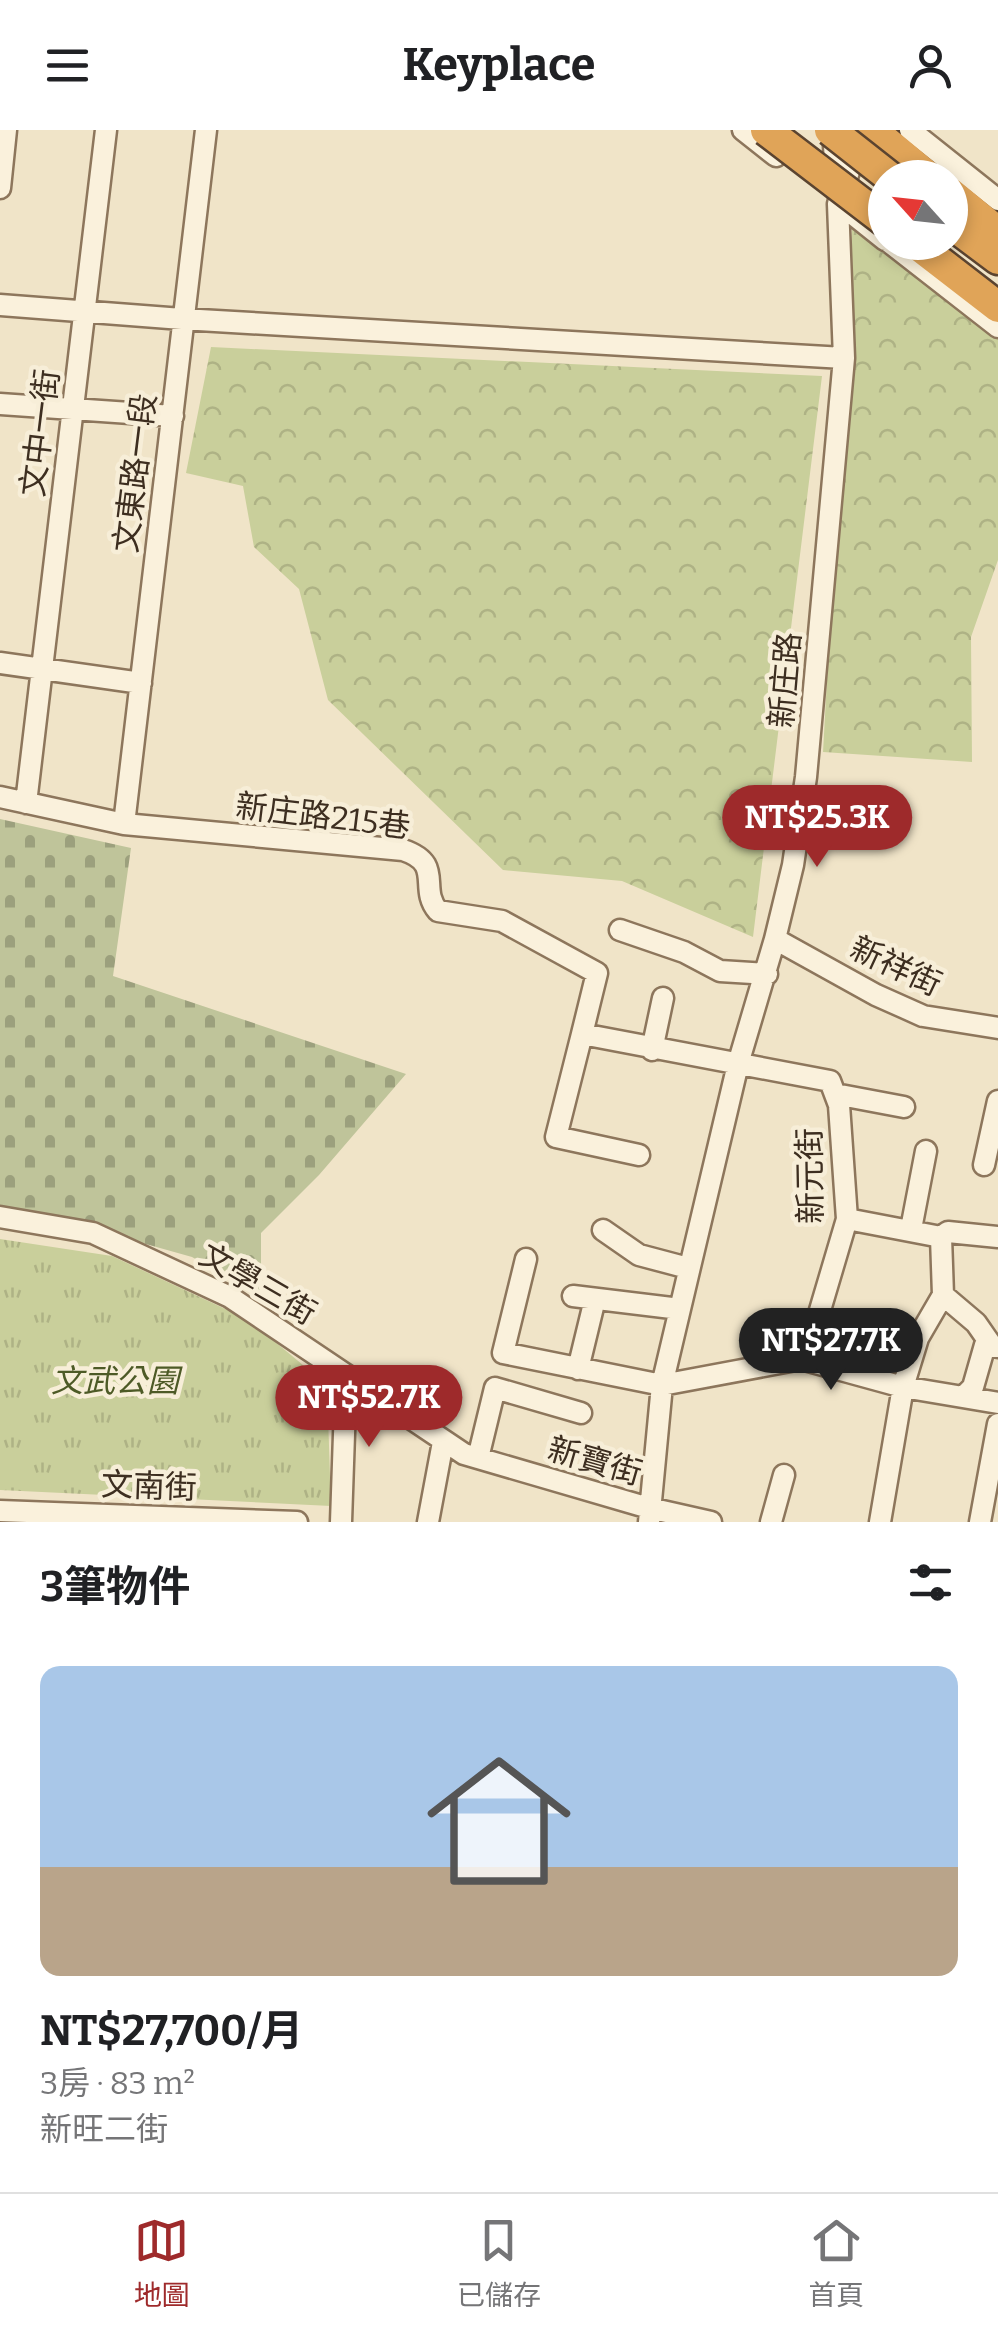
<!DOCTYPE html>
<html lang="zh-TW">
<meta charset="utf-8">
<style>
:root{--surface:#fff;--page:#f2f2f2;--text:#202124;--muted:#757577;--line:#e0e0e0;--accent:#9e2a2b}
body{margin:0;font-family:Bitter,"Noto Sans TC",serif;background:var(--page);color:var(--text);height:100vh;display:flex;flex-direction:column;font-size:38px;white-space:nowrap}
*{box-sizing:border-box;margin:0}
p{font-size:32px;color:var(--muted)}
.icon{flex:none;width:55px;height:55px;fill:none;stroke:currentColor;stroke-width:2;stroke-linecap:round;stroke-linejoin:round}
.map{position:relative;height:1392px;overflow:hidden}
.sheet{display:flex;flex-direction:column;background:var(--surface);flex:1}
.sheet>*{flex:none}
.needle{width:65px;rotate:297deg}
.buttons{position:absolute;left:868px;top:30px;display:grid;gap:20px}
.buttons a{display:grid;place-items:center;width:100px;height:100px;border-radius:50%;background:var(--surface);box-shadow:0 5px 15px #0003;font-size:50px}
.price{position:absolute;translate:-50% -85px;padding:0 22px;border-radius:35px;background:var(--accent);color:#fff;font-size:32px;line-height:65px;filter:drop-shadow(0 2px 5px #0008)}
.price::after{content:'';position:absolute;left:50%;top:60px;width:30px;height:22px;margin-left:-15px;background:inherit;clip-path:polygon(0 0,100% 0,50% 100%)}
.price.on{background:#222;color:#fff}
ul{padding:0;list-style:none}
li{display:grid;align-content:center;gap:20px;height:530px;padding:0 40px}
li span{display:grid;place-items:center;height:310px;border-radius:20px;color:#555}
li>.icon{margin-inline-start:auto}
span .icon{width:180px;height:180px;fill:#fffc;stroke-width:1}
li b{font-size:42px}
h2{display:flex;justify-content:space-between;align-items:center;height:120px;padding:0 40px;font-size:42px}
header{display:flex;justify-content:space-between;align-items:center;height:130px;padding:0 40px;background:var(--surface);font-size:45px;font-weight:700}
.menu{display:flex;justify-content:space-around;align-items:center;height:140px;border-top:2px solid var(--line);background:var(--surface);font-size:28px;color:var(--muted)}
.menu a{display:grid;justify-items:center;gap:5px}
.menu .on{color:var(--accent)}
.map>svg:first-child{display:block}
.forest{fill:url(#forest-crowns)}
.cemetery{fill:url(#cemetery-stones)}
.park{fill:url(#park-tufts)}
.lines{fill:none;stroke-linecap:round;stroke-linejoin:round}
.minor-casing{stroke:#8d765c;stroke-width:25}
.highway-casing{stroke:#5b4430;stroke-width:35}
.minor{stroke:#faf1dc;stroke-width:20}
.highway{stroke:#e0a458;stroke-width:30}
.highway-bridge-casing{stroke:#5b4430;stroke-width:35;stroke-linecap:butt}
.highway-bridge{stroke:#e0a458;stroke-width:30}
.labels{text-anchor:middle;dominant-baseline:central;stroke-width:9;stroke-linejoin:round;paint-order:stroke}
.street-label{font-size:32px;fill:#3d2e20;stroke:#f7eed8}
.park-label{font-size:32px;font-style:italic;fill:#4d5a26;stroke:#f7eed8}
</style>
<header><svg class="icon" aria-label="menu" viewBox="0 0 24 24"><path d="M4 6h16M4 12h16M4 18h16"/></svg>Keyplace<svg class="icon" aria-label="person" viewBox="0 0 24 24"><circle cx="12" cy="8" r="4"/><path d="M4 21q1-7 8-7t8 7"/></svg></header>
<div class="map">
<svg width="998" height="1392" viewBox="0 0 998 1392">
<defs>
<pattern id="forest-crowns" width="20" height="18" patternUnits="userSpaceOnUse" patternTransform="scale(2.5)"><rect width="20" height="18" fill="#c9cf9b"/><path d="M2 6a3 3 0 1 1 6 0M12 15a3 3 0 1 1 6 0" fill="none" stroke="#aeb285"/></pattern>
<pattern id="cemetery-stones" width="16" height="16" patternUnits="userSpaceOnUse" patternTransform="scale(2.5)"><rect width="16" height="16" fill="#bfc49a"/><path d="M2 7V4a2 2 0 0 1 4 0v3zM10 15v-3a2 2 0 0 1 4 0v3z" fill="#9ca07d"/></pattern>
<pattern id="park-tufts" width="24" height="20" patternUnits="userSpaceOnUse" patternTransform="scale(2.5)"><rect width="24" height="20" fill="#c9cf9b"/><path d="M3 7l-1-3M5 7V3M7 7l1-3M15 17l-1-3M17 17v-4M19 17l1-3" fill="none" stroke="#aeb285"/></pattern>
</defs>
<rect width="100%" height="100%" fill="#f0e4c8"/>
<path class="forest" d="M852,98L998,209V430L971,507L972,632L823,622Z
M211,217L822,246L753,807L622,751L503,740L328,570L299,459L254,417L243,356L186,343Z"/>
<path class="cemetery" d="M0,689L131,718L113,846L406,944L319,1045L261,1103V1166L192,1127L39,1084L0,1078Z"/>
<path class="park" d="M0,1109L112,1126L249,1190L327,1255L331,1376L0,1360Z"/>
<g class="lines">
<g class="minor-casing">
<path id="minor" d="M743,0L776,26
M833,0L837,62
M910,0L998,70
M0,58L6,0
M855,86L885,110
M889,112L998,197
M0,175L182,189L844,228
M0,274L173,286
M0,533L141,553
M0,667L124,694L403,720C445,734 418,758 438,781L502,791L597,843L582,904L830,951L839,975L847,1089L818,1187L801,1229
M26,673L106,0
M124,694L206,0
M620,800L684,822L720,841L767,844
M775,809L876,865L923,886L998,898
M582,904L556,1007L639,1025
M652,920L663,868
M835,964L904,977
M984,1035L998,971
M0,1087L93,1103L230,1167L464,1324L649,1378L711,1392
M847,1089L941,1107L948,1102L998,1107
M911,1099L926,1021
M603,1100L639,1125L688,1138
M526,1129L503,1223L662,1255L801,1229L903,1257L998,1273
M943,1165L976,1193L992,1216
M573,1166L680,1179
M578,1239L595,1169
M963,1267L973,1257L985,1215L998,1217
M478,1328L495,1258L581,1283
M0,1381L297,1392
M341,1392L346,1246
M428,1392L443,1312
M649,1392L662,1255L738,934L775,809L793,735L806,647L844,228L838,74L859,12
M771,1392L784,1345
M880,1392L903,1257L918,1208L943,1165L941,1107
M980,1392L998,1294"/>
</g>
<g class="highway-casing">
<path id="highway" d="M872,0L930,48
M950,63L998,102
M950,93L998,129
M914,112L998,177"/>
</g>
<use href="#minor" class="minor"/>
<use href="#highway" class="highway"/>
<g class="highway-bridge-casing">
<path id="highway-bridge" d="M766,0L885,91
M830,0L891,48"/>
</g>
<use href="#highway-bridge" class="highway-bridge"/>
</g>
<g class="labels">
<g class="street-label">
<text transform="translate(40 303) rotate(-83)">文中一街</text>
<text transform="translate(135 343) rotate(-83)">文東路一段</text>
<text transform="translate(785 550) rotate(-85)">新庄路</text>
<text transform="translate(323 686) rotate(7)">新庄路215巷</text>
<text transform="translate(896 836) rotate(25)">新祥街</text>
<text transform="translate(810 1046) rotate(-91)">新元街</text>
<text transform="translate(258 1154) rotate(30)">文學三街</text>
<text transform="translate(595 1331) rotate(16)">新寶街</text>
<text transform="translate(149 1356) rotate(2)">文南街</text>
</g>
<g class="park-label">
<text x="115" y="1251">文武公園</text>
</g>
</g>
</svg>
<div class="buttons">
<a><svg class="needle" viewBox="-14 -14 28 28"><path d="M0-13l5 13h-10z" fill="#e53935"/><path d="M0 13l5-13h-10z" fill="#757577"/></svg></a>
</div>
<b class="price" style="left:817px;top:740px">NT$25.3K</b>
<b class="price on" style="left:831px;top:1263px">NT$27.7K</b>
<b class="price" style="left:369px;top:1320px">NT$52.7K</b>
</div>
<section class="sheet">
<h2>3筆物件<svg class="icon" aria-label="filters" viewBox="0 0 24 24"><path d="M4 7h16M4 17h16"/><circle cx="9" cy="7" r="2"/><circle cx="15" cy="17" r="2"/></svg></h2>
<ul>
<li><span style="background:linear-gradient(#a9c7e8 65%,#b9a48a 0)"><svg class="icon" aria-label="home" viewBox="0 0 24 24"><path d="M3 11l9-7 9 7M6 9v11h12V9"/></svg></span><div><b>NT$27,700/月</b><p>3房 · 83 m²</p><p>新旺二街</p></div></li>
</ul>
</section>
<nav class="menu">
<a class="on"><svg class="icon" aria-label="map" viewBox="0 0 24 24"><path d="M3 6l6-2 6 2 6-2v14l-6 2-6-2-6 2zM9 4v14M15 6v14"/></svg>地圖</a>
<a><svg class="icon" aria-label="saved" viewBox="0 0 24 24"><path d="M7 4h10v16l-5-4-5 4z"/></svg>已儲存</a>
<a><svg class="icon" aria-label="home" viewBox="0 0 24 24"><path d="M3 11l9-7 9 7M6 9v11h12V9"/></svg>首頁</a>
</nav>
